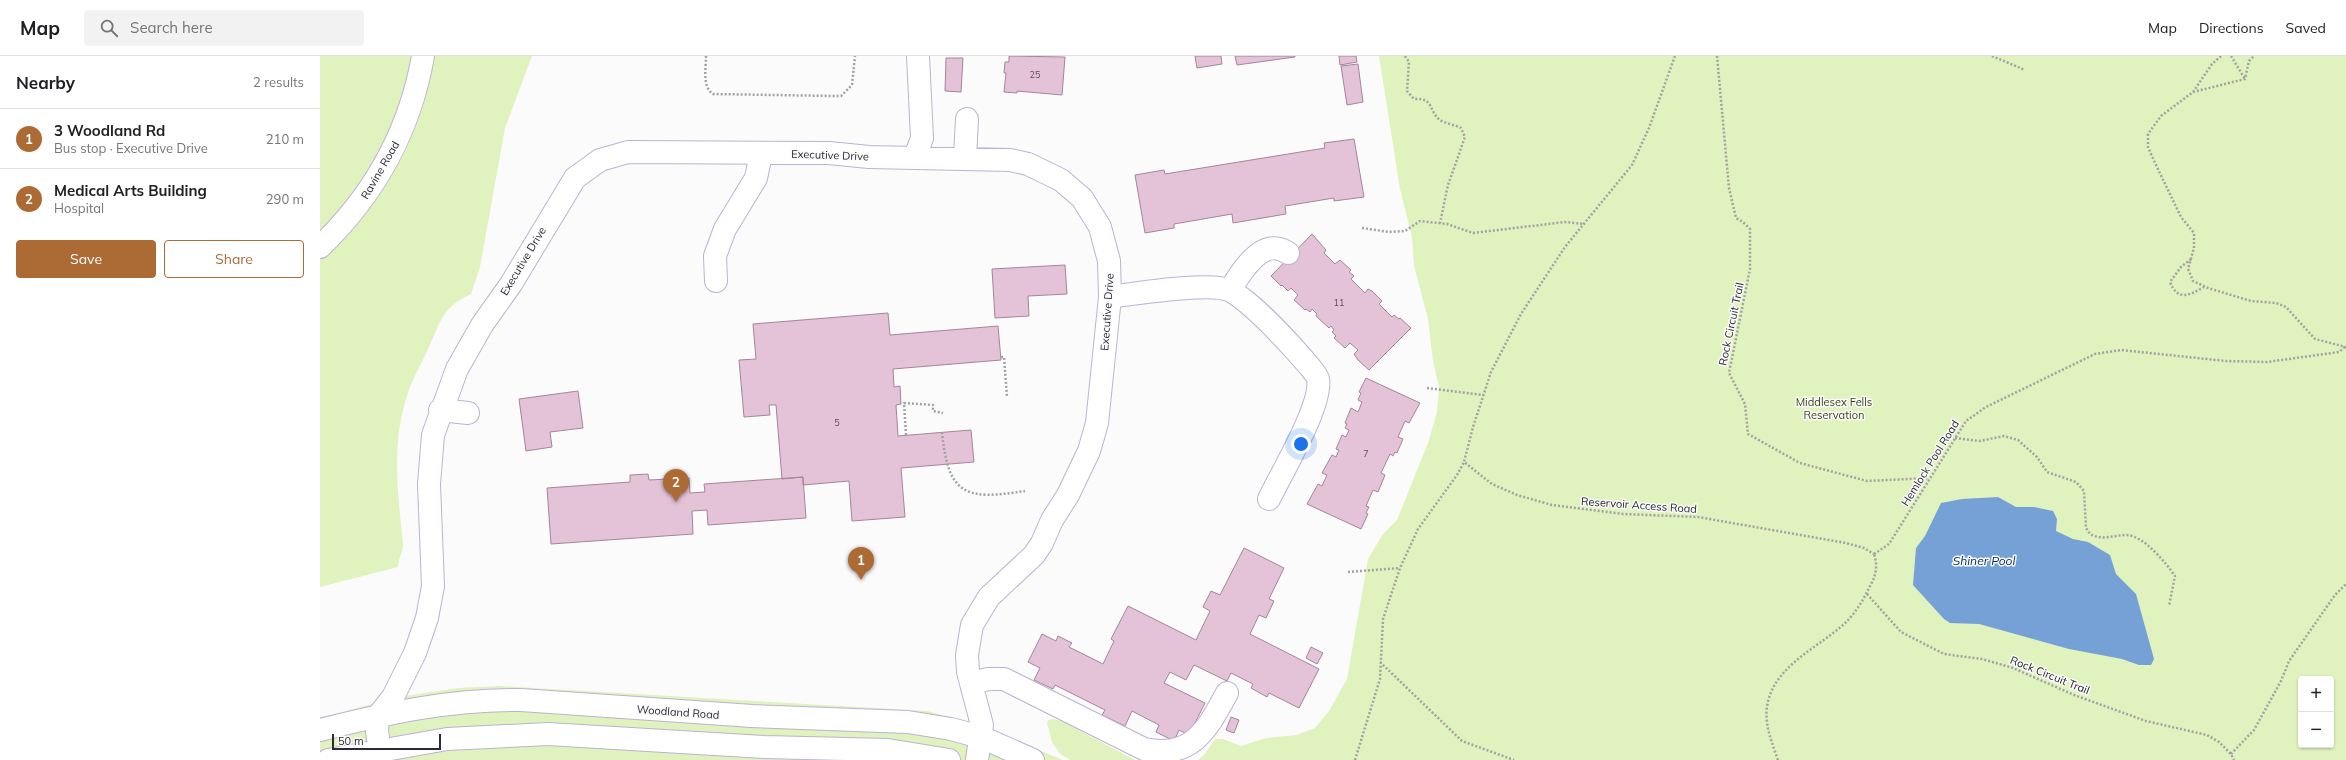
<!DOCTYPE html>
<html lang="en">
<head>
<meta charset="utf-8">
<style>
	:root { --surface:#fff; --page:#f2f2f2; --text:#202124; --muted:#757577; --line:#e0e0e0; --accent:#ac6b35 }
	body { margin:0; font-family:Mulish,sans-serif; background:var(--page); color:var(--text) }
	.controls { position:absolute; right:12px; bottom:12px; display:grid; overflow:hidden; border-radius:4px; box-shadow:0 1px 3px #0004 }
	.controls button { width:36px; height:36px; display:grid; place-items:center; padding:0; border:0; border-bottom:1px solid var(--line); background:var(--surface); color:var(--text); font:20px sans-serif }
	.scale { position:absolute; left:12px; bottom:10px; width:109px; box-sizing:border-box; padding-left:4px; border:2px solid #2c2835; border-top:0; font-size:11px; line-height:14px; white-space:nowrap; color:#2c2835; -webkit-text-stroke:3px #fbfbfb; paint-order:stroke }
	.you { position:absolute; left:981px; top:388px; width:14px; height:14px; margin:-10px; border:3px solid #fff; border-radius:50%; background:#1a73e8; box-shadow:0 0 0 6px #1a73e833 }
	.badge { display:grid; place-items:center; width:26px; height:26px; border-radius:50%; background:var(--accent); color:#fff; font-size:13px; font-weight:700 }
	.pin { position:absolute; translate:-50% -33px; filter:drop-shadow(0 1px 2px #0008) }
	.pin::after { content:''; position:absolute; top:21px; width:14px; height:12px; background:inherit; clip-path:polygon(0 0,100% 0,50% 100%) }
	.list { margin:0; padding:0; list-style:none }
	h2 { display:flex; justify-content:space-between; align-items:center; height:52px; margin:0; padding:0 16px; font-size:17px }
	h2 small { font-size:13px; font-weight:400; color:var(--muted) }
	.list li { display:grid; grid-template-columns:26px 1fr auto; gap:12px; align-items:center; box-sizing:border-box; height:60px; padding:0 16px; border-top:1px solid var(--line) }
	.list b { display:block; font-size:15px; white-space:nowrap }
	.list p { margin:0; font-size:13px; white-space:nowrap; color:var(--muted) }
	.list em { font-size:13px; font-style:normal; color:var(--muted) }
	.actions { display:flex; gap:8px; padding:12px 16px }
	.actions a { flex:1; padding:9px 0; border:1px solid var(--accent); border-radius:4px; text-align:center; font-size:14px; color:var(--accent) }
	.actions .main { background:var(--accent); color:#fff }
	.icon { flex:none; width:22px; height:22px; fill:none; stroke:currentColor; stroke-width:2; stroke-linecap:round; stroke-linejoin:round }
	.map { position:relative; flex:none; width:2026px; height:704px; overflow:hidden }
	header { display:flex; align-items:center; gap:24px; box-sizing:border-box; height:56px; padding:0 20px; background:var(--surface); border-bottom:1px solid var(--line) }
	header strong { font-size:19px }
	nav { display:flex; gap:22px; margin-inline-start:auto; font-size:14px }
	.search { width:280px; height:36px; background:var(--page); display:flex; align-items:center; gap:10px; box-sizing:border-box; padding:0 14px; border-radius:4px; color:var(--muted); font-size:15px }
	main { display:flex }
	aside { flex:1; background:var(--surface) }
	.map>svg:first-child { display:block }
	.green { fill:#e0f2be; fill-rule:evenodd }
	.water { fill:#76a1d6 }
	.building { fill:#e4c2d7; stroke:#a58599 }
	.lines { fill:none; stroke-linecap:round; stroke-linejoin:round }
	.minor-casing { stroke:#bcb2d3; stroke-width:24 }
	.major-casing { stroke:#bcb2d3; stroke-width:24 }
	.path { stroke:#a3a1a6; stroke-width:2.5; stroke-dasharray:2 2; stroke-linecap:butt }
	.minor { stroke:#fff; stroke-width:22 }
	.major { stroke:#fff; stroke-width:22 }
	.labels { text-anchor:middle; stroke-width:3; stroke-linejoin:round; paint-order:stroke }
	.number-label { font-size:9px; fill:#5a4e5e }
	.street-label { font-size:11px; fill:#2c2835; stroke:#fbfbfb }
	.park-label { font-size:11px; fill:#384515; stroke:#fbfbfb }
	.water-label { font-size:12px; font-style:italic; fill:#002c5b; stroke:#fbfbfb }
</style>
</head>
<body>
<header>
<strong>Map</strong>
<div class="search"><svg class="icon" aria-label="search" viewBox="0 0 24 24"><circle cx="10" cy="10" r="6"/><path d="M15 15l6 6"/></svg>Search here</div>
<nav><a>Map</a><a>Directions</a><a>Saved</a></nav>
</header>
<main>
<aside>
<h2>Nearby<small>2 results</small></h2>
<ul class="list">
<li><span class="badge">1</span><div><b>3 Woodland Rd</b><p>Bus stop · Executive Drive</p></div><em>210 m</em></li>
<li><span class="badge">2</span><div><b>Medical Arts Building</b><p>Hospital</p></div><em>290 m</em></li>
</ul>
<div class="actions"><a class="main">Save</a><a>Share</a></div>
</aside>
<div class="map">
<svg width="2026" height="704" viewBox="0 0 2026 704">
	<rect width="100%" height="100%" fill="#fbfbfb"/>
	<path class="green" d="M0 0H212L185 72 160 211 151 238C122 251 121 265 108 293 101 309 92 323 87 340 71 389 78 437 83 488 83 497 78 502 78 511L0 531Z
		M1059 0H2026V704H878L885 698 895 683H903L921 690 946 682 977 679 995 672 1009 655 1027 623 1048 503 1063 478 1077 464 1108 387 1117 356 1119 331 1113 305 1108 263 1094 210 1092 181 1080 133ZM1981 623H2011V689H1981Z
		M178 630 607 655 650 666 743 704H0V662L78 641 139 632Z
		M733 663 742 665 815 704H750L739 697 732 686 727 667 728 664Z"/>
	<path class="water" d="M1678 441 1696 451H1714L1733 455 1737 463 1736 475 1753 483 1768 486 1790 499 1796 518 1816 538 1834 603 1831 609H1819L1802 603 1749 593 1659 568 1630 567 1624 563 1593 529 1596 492 1605 480 1621 447 1642 443Z"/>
	<path class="building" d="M689 0 745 1 742 39 697 35V37L684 36 686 17H684L685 6H689Z
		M875 0H901L902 8 877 12Z
		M915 0H975V1L917 9Z
		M1019 0H1036L1037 6 1020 9Z
		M626 2H643L641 36 625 35Z
		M1038 8 1043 46 1027 49 1021 10Z
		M1034 83 1044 141 1014 145V142L965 150 966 158 913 167 912 158 854 168V172L825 177 815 119 844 114 845 118 1005 92 1004 87Z
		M992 178 1006 194 1004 197 1015 208 1020 204 1031 214 1029 216 1034 220 1031 223 1045 237 1048 233 1052 235 1062 245 1059 248 1072 261 1074 259 1079 263 1080 262 1091 272 1049 314 1038 304 1034 298 1038 294 1030 287 1025 292 1014 282 1016 280 1012 276 1014 274 1011 270 1009 272 996 260 997 258 992 253 990 256 986 253 985 254 974 244 978 239 971 232 968 235 962 229 961 230 951 220Z
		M745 209 747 238 708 240 709 260 675 262 672 213Z
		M568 257 570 279 678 270 681 304 573 313 574 331 580 330 581 348 576 349 578 380 651 374 654 406 581 412 585 461 532 465 529 425 483 429V421L462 423 456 349H449L450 359 424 361 419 304 436 303 433 268Z
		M1046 322 1100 347 1089 367 1085 365 1078 381 1083 383 1077 397 1075 396 1073 400 1070 398 1061 417 1065 419 1058 436 1053 434 1046 450 1049 451 1046 457 1048 458 1041 473 987 448 998 428 1002 430 1007 419 1002 417 1012 399 1016 401 1019 394 1016 393 1022 379 1026 381 1029 374 1025 372 1027 368 1025 367 1031 352 1038 356 1042 346 1038 344 1041 337 1039 336Z
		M258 335 263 372 230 376 232 391 206 395 199 343Z
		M328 418 329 424 369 422 370 437 385 436 384 428 483 421 486 462 388 469 387 454 372 455 373 478 231 488 227 432 310 426V419Z
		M924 492 964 512 949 543 954 545 946 562 939 559 930 578 999 613 979 652 949 637 947 641 931 632 933 628 911 617 907 625 874 609 866 624 850 616 844 627 885 647 869 679 859 674 854 685 836 676 839 669 812 655 805 670 782 659 785 654 735 629 733 633 714 624 720 612 708 606 722 578 736 585 738 580 752 587 749 591 783 608 794 585 791 583 808 550 876 584 890 555 883 551 891 535 900 539Z
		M991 591 1003 597 997 608 986 602Z
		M911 661 919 664 914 677 906 674Z"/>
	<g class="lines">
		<g class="minor-casing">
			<path id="minor" d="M595 101 602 82 598 0
				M645 102 647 63
				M0 191C54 139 90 74 103 0
				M396 225 395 200 405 173 436 122 441 98
				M910 234C921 216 943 179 968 197
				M790 241C813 238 892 225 911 235 934 248 972 290 990 311 992 314 997 319 998 323 1003 348 961 418 949 443
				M120 354 148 357
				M652 627 668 623H684L824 693C872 704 888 672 907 637
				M60 694 57 676 58 660 73 641 95 597 107 562 113 530 109 428 113 379 137 313 162 269 191 228 255 122 280 104 308 96 509 97 549 101 690 104 708 108 741 124 762 142 780 171 789 205 790 241 777 367 769 395 748 439 732 464 722 487 714 499 669 541 652 569 647 599 648 616 662 669 657 704"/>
		</g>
		<g class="major-casing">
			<path id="major" d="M0 674C67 657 132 643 201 644L432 660 588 666 631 673 661 681 713 704
				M8 704 127 683 228 678 444 691 568 694 629 704"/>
		</g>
		<path class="path" d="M386 0C386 12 382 31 393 38L514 40H521L532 29 535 0
			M1085 0 1089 6 1087 35 1094 43C1115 42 1108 55 1120 64 1124 67 1135 69 1141 72L1145 81 1128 129 1120 167
			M1355 0 1329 72 1312 109 1245 191 1201 258 1171 316 1153 371 1144 406 1172 428 1197 439 1232 449 1303 458 1378 461 1526 487 1544 492 1554 498
			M1397 0 1409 132 1416 162 1423 166 1430 173V213L1409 317 1425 348 1428 378 1480 407 1547 425 1609 422
			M1672 0 1705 14
			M1901 0 1892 8 1873 36 1841 60 1828 78V91L1835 107 1861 161 1874 177V192L1868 213 1871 220 1873 225 1888 232 1931 245 1956 247 1966 251 1995 283 2026 291
			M1911 0 1925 23
			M1873 36 1925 23 1929 5 1934 0
			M1042 172 1069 176 1085 175 1100 165 1127 168 1153 177 1245 166 1264 168
			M1871 203 1861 211 1850 226C1858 246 1870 239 1884 231
			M681 301H684L687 341
			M1107 332 1163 339
			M622 376C628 441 647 444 705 435
			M586 379 584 347 613 349V355L623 357
			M1635 382 1660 385 1684 380 1698 384 1717 401 1727 416 1756 426 1764 435 1766 472 1770 478C1783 485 1793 479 1807 479 1824 480 1846 507 1855 520L1849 550
			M1554 498 1569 488 1646 365 1666 351 1775 298 1801 294 1906 305 1947 306 2019 296 2026 290
			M1028 516 1080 512
			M1547 538 1581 576 1624 598 1662 603 1693 612 1754 639 1826 665 1887 679 1899 686 1911 698 1914 704
			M1060 606 1142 685 1194 704
			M1911 698 1934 674 1961 625 1969 605 2015 539 2026 528
			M1035 704 1060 623 1063 563 1080 512 1098 473 1137 419 1144 406
			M1458 704C1451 684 1442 663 1449 642 1459 608 1500 590 1524 568 1535 558 1544 543 1550 530 1556 520 1558 510 1554 498"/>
		<use href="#minor" class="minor"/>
		<use href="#major" class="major"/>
	</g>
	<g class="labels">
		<g class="number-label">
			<text x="715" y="22">25</text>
			<text x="1019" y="250">11</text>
			<text x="517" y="370">5</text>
			<text x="1046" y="401">7</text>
		</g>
		<g class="street-label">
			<text transform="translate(510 99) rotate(2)" y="4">Executive Drive</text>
			<text transform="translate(60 114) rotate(-60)" y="4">Ravine Road</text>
			<text transform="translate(203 205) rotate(-59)" y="4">Executive Drive</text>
			<text transform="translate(787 256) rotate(-86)" y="4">Executive Drive</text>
			<text transform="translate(1411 268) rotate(-78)" y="4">Rock Circuit Trail</text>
			<text transform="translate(1610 407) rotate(-58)" y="4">Hemlock Pool Road</text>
			<text transform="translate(1319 449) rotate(4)" y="4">Reservoir Access Road</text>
			<text transform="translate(1730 619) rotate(22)" y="4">Rock Circuit Trail</text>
			<text transform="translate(358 656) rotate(4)" y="4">Woodland Road</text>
		</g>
		<g class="park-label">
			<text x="1514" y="350">Middlesex Fells<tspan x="1514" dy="13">Reservation</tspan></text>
		</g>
		<g class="water-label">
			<text x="1664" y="509">Shiner Pool</text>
		</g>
	</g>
</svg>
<div class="controls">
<button>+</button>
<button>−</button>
</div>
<div class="scale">50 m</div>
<div class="you"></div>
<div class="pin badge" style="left:541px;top:524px">1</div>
<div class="pin badge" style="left:356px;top:446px">2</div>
</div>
</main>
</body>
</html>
